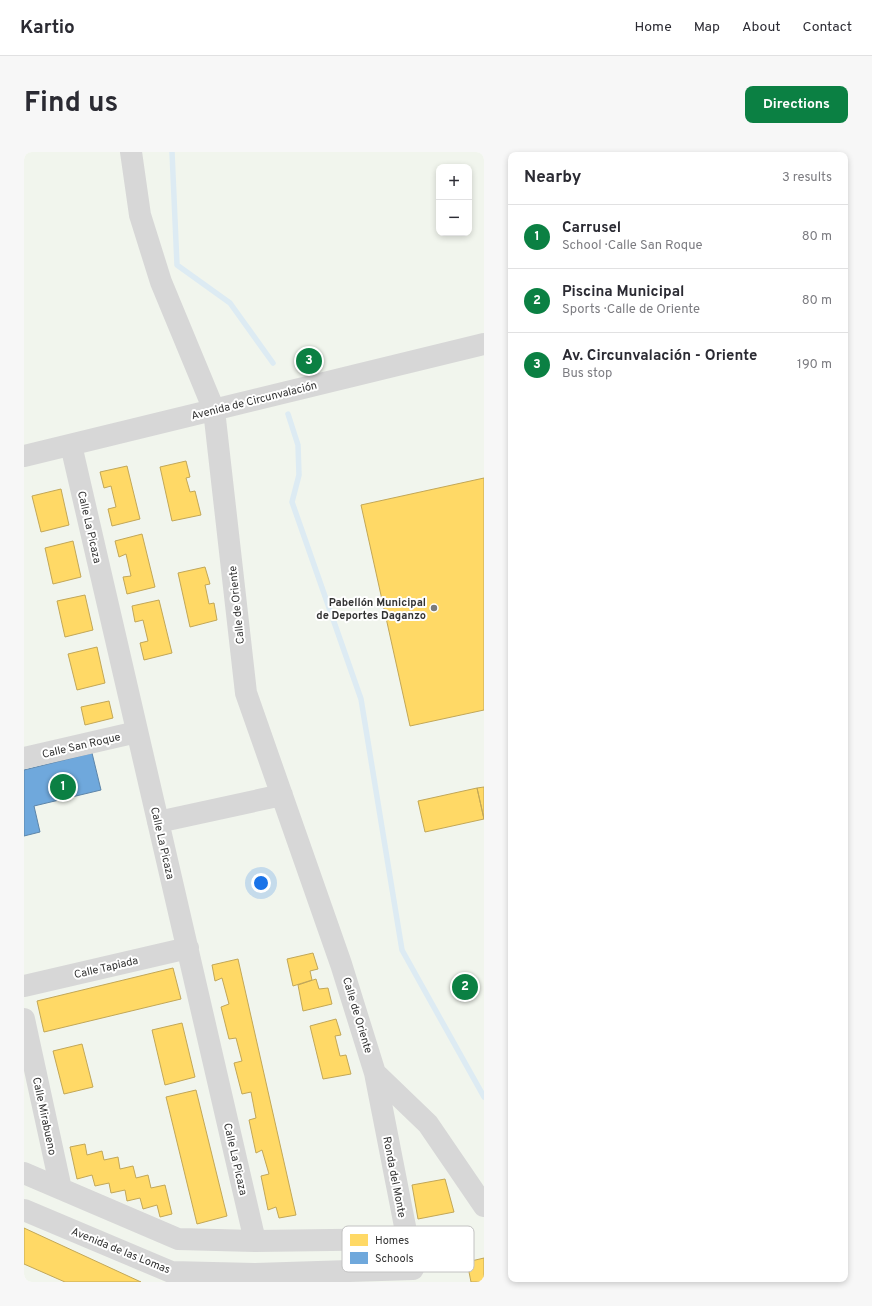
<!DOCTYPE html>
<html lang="en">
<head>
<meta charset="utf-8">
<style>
	:root { --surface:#fff; --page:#f7f7f7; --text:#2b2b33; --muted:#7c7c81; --line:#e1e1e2; --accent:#0b8043 }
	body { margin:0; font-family:Overpass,sans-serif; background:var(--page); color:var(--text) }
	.controls { position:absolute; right:12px; top:12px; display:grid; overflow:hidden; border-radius:8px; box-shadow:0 2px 6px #0003 }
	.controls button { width:36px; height:36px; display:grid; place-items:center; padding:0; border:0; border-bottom:1px solid var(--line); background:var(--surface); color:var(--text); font:20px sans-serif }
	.you { position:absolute; left:237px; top:731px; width:14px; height:14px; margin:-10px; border:3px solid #fff; border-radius:50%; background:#1a73e8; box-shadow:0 0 0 6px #1a73e833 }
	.badge { display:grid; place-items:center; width:26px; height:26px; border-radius:50%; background:var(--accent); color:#fff; font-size:13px; font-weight:700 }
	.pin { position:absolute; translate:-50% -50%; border:2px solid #fff; box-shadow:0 1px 4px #0006 }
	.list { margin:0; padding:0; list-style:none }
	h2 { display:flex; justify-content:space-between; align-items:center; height:52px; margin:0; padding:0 16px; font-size:17px }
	h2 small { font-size:13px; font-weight:400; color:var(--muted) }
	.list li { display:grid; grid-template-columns:26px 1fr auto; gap:12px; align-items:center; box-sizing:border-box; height:64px; padding:0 16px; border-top:1px solid var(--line) }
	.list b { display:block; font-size:15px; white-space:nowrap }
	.list p { margin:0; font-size:13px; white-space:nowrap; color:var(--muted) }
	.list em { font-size:13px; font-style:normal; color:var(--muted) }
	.map { position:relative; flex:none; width:460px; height:1130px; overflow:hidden; border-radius:8px }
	header { display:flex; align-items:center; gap:24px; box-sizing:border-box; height:56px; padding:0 20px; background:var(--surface); border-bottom:1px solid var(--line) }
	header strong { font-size:19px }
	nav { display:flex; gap:22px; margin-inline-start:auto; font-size:14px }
	.intro { display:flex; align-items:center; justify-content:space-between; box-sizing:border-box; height:96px; padding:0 24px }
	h1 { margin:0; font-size:28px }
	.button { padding:10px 18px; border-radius:8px; background:var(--accent); color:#fff; font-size:14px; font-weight:700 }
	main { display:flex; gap:24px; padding:0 24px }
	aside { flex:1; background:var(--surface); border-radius:8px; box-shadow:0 2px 6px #0003 }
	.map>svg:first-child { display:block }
	.green { fill:#f1f5ed; fill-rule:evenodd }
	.homes { fill:#ffd966; stroke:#c2a757 }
	.schools { fill:#6fa8dc; stroke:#5d85a9 }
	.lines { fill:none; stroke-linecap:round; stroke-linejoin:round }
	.stream { stroke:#ddebf3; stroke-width:5.5 }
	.street { stroke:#d7d7d7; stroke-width:22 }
	.poi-dot { fill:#7a7a7a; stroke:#fff; stroke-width:1.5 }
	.labels { text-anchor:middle; stroke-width:4; stroke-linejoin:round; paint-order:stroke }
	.street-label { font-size:11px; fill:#333; stroke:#fff }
	.poi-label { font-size:11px; font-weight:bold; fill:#333; stroke:#fff; text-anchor:end }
	.key { fill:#fff; stroke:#c2c2c2; stroke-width:1 }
	.key-label { font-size:11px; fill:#333 }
</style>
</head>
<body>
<header>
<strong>Kartio</strong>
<nav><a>Home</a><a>Map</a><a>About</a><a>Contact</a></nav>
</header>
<div class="intro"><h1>Find us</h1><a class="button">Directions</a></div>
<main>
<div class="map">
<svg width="460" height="1130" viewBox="0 0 460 1130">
	<rect width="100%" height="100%" fill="#fff"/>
	<path class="green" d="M0 0H460V1130H0ZM415 15H445V81H415Z"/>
	<path class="homes" d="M162 309 166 325 162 326 166 340 171 339 177 363 148 369 136 315Z
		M103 314 116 367 88 374 84 357 92 355 87 334 80 336 76 320Z
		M460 326V558L386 574 337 353Z
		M37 337 45 373 17 380 8 344Z
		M118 382 131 435 103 442 99 425 107 424 102 402 95 405 91 389Z
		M49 389 57 425 29 432 21 396Z
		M181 415 186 432 181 433 185 452 190 451 193 468 166 475 154 421Z
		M61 443 69 478 41 485 33 449Z
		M135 448 148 501 120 508 116 491 124 489 119 468 111 470 108 454Z
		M73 495 81 531 53 538 44 502Z
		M85 549 89 566 61 573 57 555Z
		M460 635V667L453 636Z
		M453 636 460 667 401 680 394 649Z
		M289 801 294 817 286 819 288 828 269 834 263 807Z
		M214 807 272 1063 255 1066 252 1055 244 1058 237 1024 245 1022 238 998 232 1001 225 968 232 966 227 940 218 942 210 911 218 909 212 886 205 887 197 855 205 852 198 826 191 829 188 813Z
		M149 816 157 847 20 880 13 849Z
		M292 827 295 837 304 836 308 852 279 859 274 833Z
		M312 867 317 883 311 884 316 904 322 903 327 922 299 927 286 874Z
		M158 871 171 925 141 933 128 878Z
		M58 892 69 935 40 942 29 899Z
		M172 938 203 1064 173 1072 142 945Z
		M61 992 63 1003 78 999 80 1008 94 1005 96 1017 109 1014 112 1026 124 1023 127 1036 141 1033 148 1062 136 1065 133 1053 119 1057 116 1046 103 1049 101 1038 87 1041 85 1031 71 1034 68 1023 53 1027 46 995Z
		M421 1027 430 1060 394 1067 388 1033Z
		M0 1076 117 1130H41L0 1112Z
		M460 1106V1130H447L443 1110Z"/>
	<path class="schools" d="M68 601 77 638 10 654 16 680 0 684V618Z"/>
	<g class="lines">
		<path class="stream" d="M148 0 153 113 206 151 249 211
			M264 262 274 293 275 323 268 350 337 547 378 798 460 945"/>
		<path class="street" d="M107 0 116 63 137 130 190 258 222 541 317 812 351 921 404 972 460 1054
			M47 293 231 1089
			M0 304 460 192
			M0 606 113 580
			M134 670 258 643
			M0 834 164 796
			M0 867 37 1037
			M351 921 386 1100
			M0 1021 154 1087 231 1089 383 1087
			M0 1058 147 1120 231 1122 389 1117"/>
	</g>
	<circle class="poi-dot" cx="410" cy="456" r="4"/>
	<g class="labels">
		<g class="street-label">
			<text transform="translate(230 248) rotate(-14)" y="4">Avenida de Circunvalación</text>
			<text transform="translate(66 375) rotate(77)" y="4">Calle La Picaza</text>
			<text transform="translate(212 453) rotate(-96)" y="4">Calle de Oriente</text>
			<text transform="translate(57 593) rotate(-13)" y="4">Calle San Roque</text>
			<text transform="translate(139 691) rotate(77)" y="4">Calle La Picaza</text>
			<text transform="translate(82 815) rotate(-13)" y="4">Calle Tapiada</text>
			<text transform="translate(334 863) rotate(73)" y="4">Calle de Oriente</text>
			<text transform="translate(21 964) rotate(78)" y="4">Calle Mirabueno</text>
			<text transform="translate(212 1007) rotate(77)" y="4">Calle La Picaza</text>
			<text transform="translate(371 1025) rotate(79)" y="4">Ronda del Monte</text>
			<text transform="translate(97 1098) rotate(22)" y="4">Avenida de las Lomas</text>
		</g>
		<g class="poi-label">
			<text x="402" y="454">Pabellón Municipal<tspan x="402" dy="13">de Deportes Daganzo</tspan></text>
		</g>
	</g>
	<rect x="318" y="1074" width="132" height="46" rx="6" class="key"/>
	<rect x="326" y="1082" width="18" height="12" fill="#ffd966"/>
	<rect x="326" y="1100" width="18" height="12" fill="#6fa8dc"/>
	<g class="key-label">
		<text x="351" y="1092">Homes</text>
		<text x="351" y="1110">Schools</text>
	</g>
</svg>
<div class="controls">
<button>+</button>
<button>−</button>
</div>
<div class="you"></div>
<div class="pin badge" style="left:39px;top:635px">1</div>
<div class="pin badge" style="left:441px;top:835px">2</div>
<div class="pin badge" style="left:285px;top:209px">3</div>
</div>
<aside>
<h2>Nearby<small>3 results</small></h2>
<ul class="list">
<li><span class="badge">1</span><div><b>Carrusel</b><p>School · Calle San Roque</p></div><em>80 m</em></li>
<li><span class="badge">2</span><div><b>Piscina Municipal</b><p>Sports · Calle de Oriente</p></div><em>80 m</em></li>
<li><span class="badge">3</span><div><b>Av. Circunvalación - Oriente</b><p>Bus stop</p></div><em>190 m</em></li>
</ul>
</aside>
</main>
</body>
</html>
